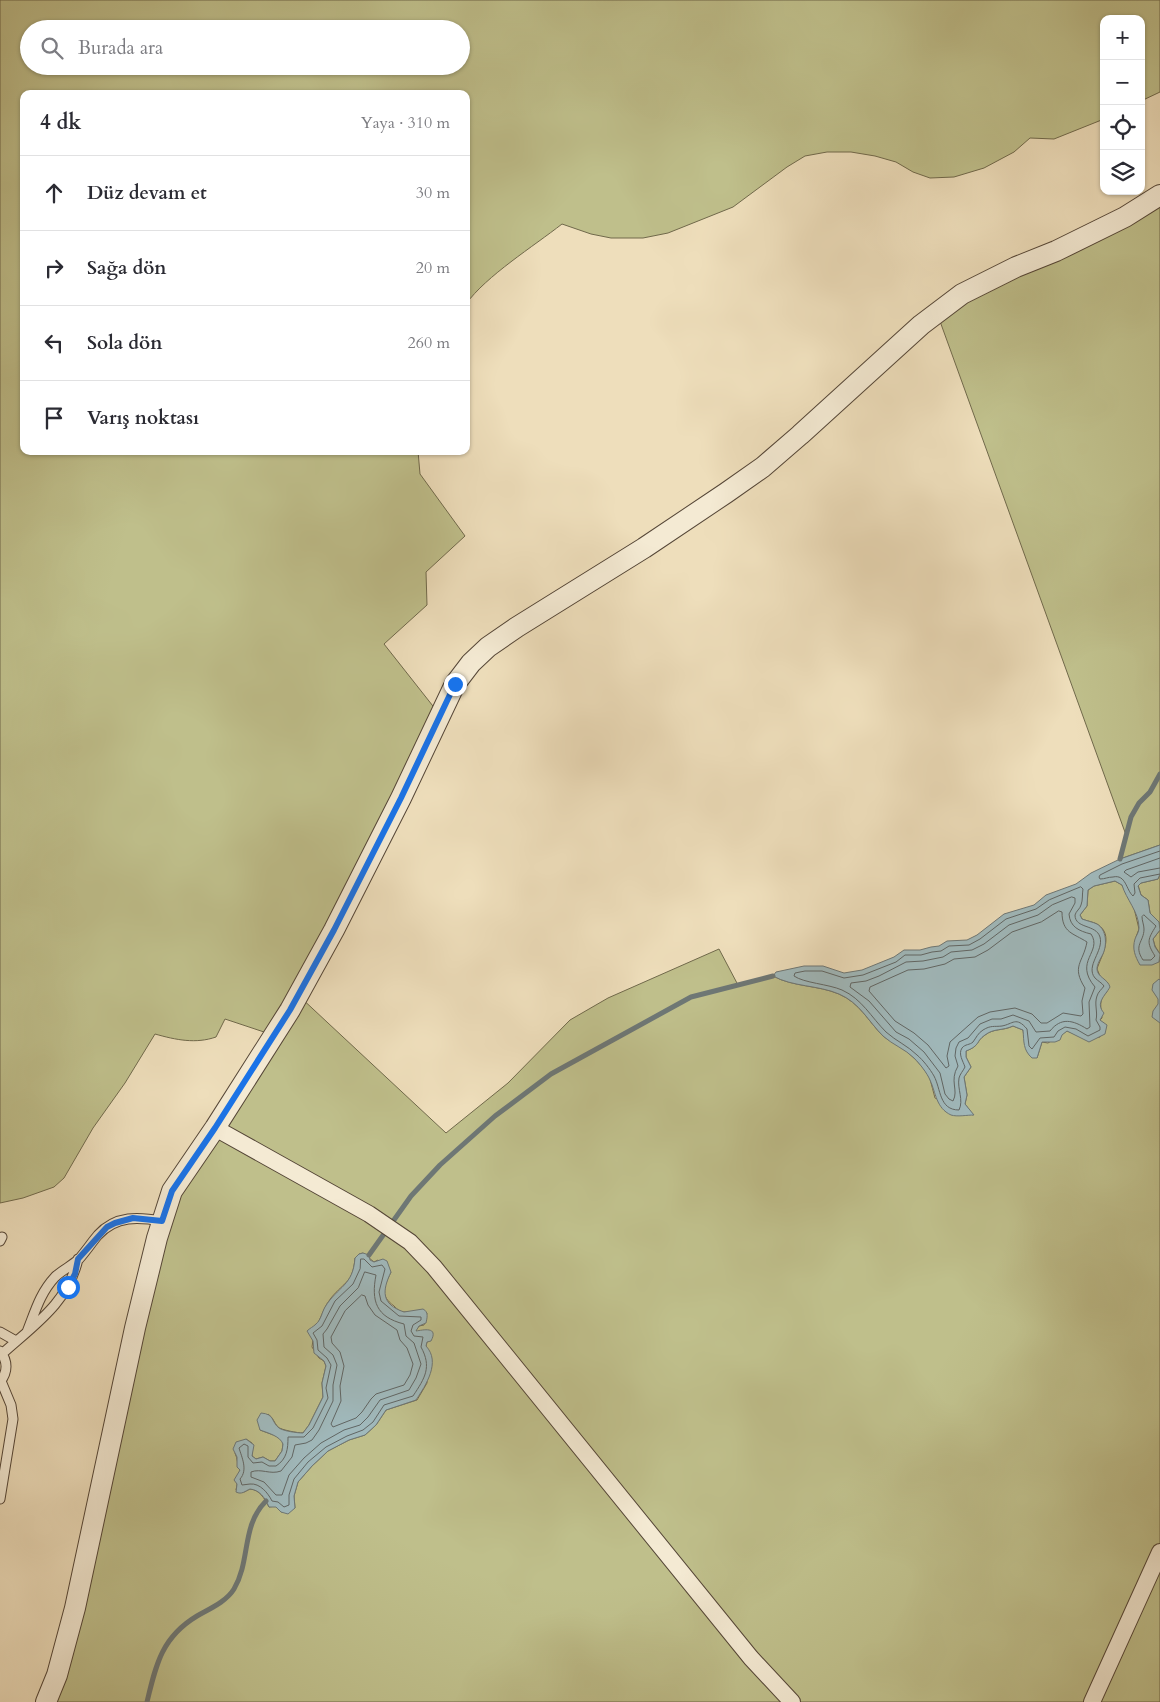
<!DOCTYPE html>
<html lang="tr">
<head>
<meta charset="utf-8">
<style>
	:root { --surface:#fff; --page:#f7f7f7; --text:#2b2b33; --muted:#7c7c81; --line:#e1e1e2 }
	body { margin:0; font-family:Cardo,serif; background:var(--page); color:var(--text) }
	.controls { position:absolute; right:15px; top:15px; display:grid; overflow:hidden; border-radius:10px; box-shadow:0 1px 4px #0004 }
	.controls button { width:45px; height:45px; display:grid; place-items:center; padding:0; border:0; border-bottom:1px solid var(--line); background:var(--surface); color:var(--text); font:25px sans-serif }
	.stop { position:absolute; width:15px; height:15px; margin:-11px; border:4px solid #1a73e8; border-radius:50%; background:#fff }
	.stop.end { background:#1a73e8; border-color:#fff; box-shadow:0 1px 5px #0008 }
	.list { margin:0; padding:0; list-style:none }
	h2 { display:flex; justify-content:space-between; align-items:center; height:65px; margin:0; padding:0 20px; font-size:21px }
	h2 small { font-size:16px; font-weight:400; color:var(--muted) }
	.list li { display:grid; grid-template-columns:32px 1fr auto; gap:15px; align-items:center; box-sizing:border-box; height:75px; padding:0 20px; border-top:1px solid var(--line) }
	.list b { display:block; font-size:19px; white-space:nowrap }
	.list em { font-size:16px; font-style:normal; color:var(--muted) }
	.icon { flex:none; width:28px; height:28px; fill:none; stroke:currentColor; stroke-width:2; stroke-linecap:round; stroke-linejoin:round }
	.map { position:relative; flex:none; width:1160px; height:1702px; overflow:hidden }
	.search { position:absolute; background:var(--surface); box-shadow:0 1px 4px #0004; left:20px; top:20px; width:450px; height:55px; display:flex; align-items:center; gap:12px; box-sizing:border-box; padding:0 18px; border-radius:28px; color:var(--muted); font-size:19px }
	.panel { position:absolute; background:var(--surface); box-shadow:0 1px 4px #0004; left:20px; top:90px; width:450px; height:365px; border-radius:10px }
	.map>svg:first-child { display:block }
	.green { fill:#bfbf8b; stroke:#70694b; fill-rule:evenodd }
	.water { fill:#a0b9bc; stroke:#6e7775 }
	.lines { fill:none; stroke-linecap:round; stroke-linejoin:round }
	.shore { stroke:#616664; stroke-width:1 }
	.stream { stroke:#6e7775; stroke-width:5 }
	.service-casing { stroke:#554637; stroke-width:11 }
	.minor-casing { stroke:#554637; stroke-width:18 }
	.tertiary-casing { stroke:#554637; stroke-width:22 }
	.service { stroke:#f4ead3; stroke-width:9 }
	.minor { stroke:#f4ead3; stroke-width:16 }
	.tertiary { stroke:#f4ead3; stroke-width:20 }
	.route { stroke:#1a73e8; stroke-width:6 }
</style>
</head>
<body>
<div class="map">
<svg width="1160" height="1702" viewBox="0 0 1160 1702">
	<rect width="100%" height="100%" fill="#eedebb"/>
	<filter id="stains"><feTurbulence type="fractalNoise" baseFrequency=".004" numOctaves="4"/><feColorMatrix values="0 0 0 0 .2 0 0 0 0 .09 0 0 0 0 .02 0 0 0 .5 -.17"/></filter>
	<radialGradient id="worn" r=".72"><stop offset=".6" stop-color="#630" stop-opacity="0"/><stop offset="1" stop-color="#630" stop-opacity=".3"/></radialGradient>
	<path class="green" d="M0 0H1160V92L1141 101V19H1104V119L1054 139 1030 138 1014 152 984 168 954 177 930 178 913 172 896 162 875 156 851 152H827L805 156 787 167 733 207 668 233 643 238H611L591 234 562 224C534 246 486 276 466 304V94H24V451H418L420 474 465 536 426 572 427 605 384 644 440 715 298 995 446 1133 508 1083 570 1020 608 998 719 949 738 985 773 976C793 987 818 985 839 994 860 1003 868 1021 883 1036 889 1041 896 1044 902 1048 912 1055 925 1068 930 1079 932 1085 933 1092 935 1098L973 1115 965 1104 967 1095 964 1077 971 1067 966 1057V1051C980 1046 976 1041 985 1035 994 1028 1003 1031 1013 1026L1023 1030 1025 1043 1037 1058 1042 1042 1048 1043 1067 1031C1083 1037 1082 1039 1100 1037L1102 1022 1100 1020 1102 1018C1101 1008 1098 999 1107 992L1097 969C1101 956 1115 935 1097 924 1093 922 1087 921 1082 919L1080 915 1087 906 1088 890 1094 886 1115 881 1122 885 1134 908 1139 929 1136 937 1159 962 1160 959V1702H46L172 1191 273 1035 225 1019 216 1037C196 1044 176 1040 155 1034L125 1083 93 1128 64 1178 54 1187 23 1198 0 1203ZM29 29H461V66H29ZM363 1253 374 1262 378 1260 391 1272C384 1287 379 1295 394 1306 397 1309 400 1312 404 1312 412 1312 419 1312 427 1313L424 1325 419 1326 416 1330 427 1342 426 1346 427 1383 417 1400 386 1410 376 1425 365 1435 349 1440 328 1451 312 1466 298 1482 294 1496 295 1508 281 1512 276 1506 269 1507C264 1498 260 1490 250 1489L244 1492 236 1490 240 1470C237 1465 238 1459 235 1453L246 1439 252 1443V1456L256 1459 263 1457 270 1461H275L282 1451 283 1444 282 1440 276 1436 260 1430 268 1414C273 1417 274 1423 278 1427 281 1430 298 1433 303 1433L309 1425 323 1397 322 1383 326 1366 324 1361 319 1358 312 1347 315 1325 318 1323C322 1315 325 1305 331 1298 345 1281 353 1283 355 1258L359 1254Z
		M1160 195V845L1120 859 1126 835 937 313Z
		M1160 874V954L1155 946 1153 939 1160 930 1159 922 1150 913 1148 900 1141 895 1138 885 1141 883 1158 879Z"/>
	<path class="water" d="M1160 845V874L1158 879 1141 883 1138 886 1141 895 1148 900 1150 913 1159 922 1160 930 1153 939 1155 947 1160 954 1159 962 1152 965H1140C1135 956 1132 949 1135 939 1136 936 1139 932 1139 928 1139 912 1126 899 1122 885L1115 881 1094 886 1088 890 1087 906 1080 915 1082 919C1087 921 1093 922 1097 924 1107 930 1107 945 1103 954 1101 958 1097 964 1097 969 1097 977 1108 979 1110 987 1105 996 1095 1003 1104 1013L1100 1020 1107 1025 1105 1034 1089 1042 1067 1031 1062 1035 1060 1040 1055 1042H1042L1037 1058H1032C1023 1050 1024 1042 1023 1030L1013 1026C1002 1031 994 1028 985 1035 975 1042 981 1045 966 1051V1057L971 1067 964 1077 967 1095 965 1104 974 1115C967 1115 957 1117 951 1115 936 1108 936 1093 930 1080 927 1073 920 1064 914 1058 905 1049 893 1045 883 1036 868 1021 860 1003 839 994 818 985 793 987 773 976L776 972 804 966H823L844 973 862 970 894 957 904 950H920L931 947 939 946 947 941 967 940 977 935 1004 914 1034 905 1046 895 1076 884 1091 873 1120 859Z
		M1159 979 1160 980V1023L1152 1017 1153 1011 1158 1004V999L1152 990 1153 984Z
		M363 1253 369 1255 370 1260 374 1262 383 1259 387 1261 391 1272C382 1291 381 1304 404 1312L423 1309C429 1312 427 1318 426 1323L419 1326 416 1331C423 1330 439 1326 431 1341L427 1342 426 1346C441 1362 426 1385 416 1400L386 1410 376 1425 365 1435 349 1440 328 1451 312 1466 298 1482 294 1496 295 1508 288 1514 281 1512 276 1507H269C265 1498 260 1490 250 1489 245 1491 242 1495 236 1492L237 1484 234 1480 240 1470 237 1467V1457L233 1449 236 1442 246 1439 254 1445 252 1456 256 1459 263 1457 270 1461H275L282 1451 283 1444C280 1436 268 1433 260 1430L257 1420 261 1413C275 1414 271 1422 279 1428 283 1431 297 1433 303 1433L309 1425 323 1397 322 1383 326 1366 324 1361 314 1353 313 1341 307 1331C310 1328 313 1327 316 1324 321 1320 322 1312 325 1307 338 1286 353 1286 355 1258L359 1254Z"/>
	<g class="lines">
		<path class="shore" d="M1160 851 1122 864 1100 875 1099 877 1100 879C1105 879 1108 877 1113 877 1126 874 1126 890 1133 896L1135 893 1134 884 1140 878 1160 874
			M1160 858 1126 870 1124 872 1131 877 1138 872 1160 868
			M1081 887 1083 889C1082 894 1083 900 1081 905 1080 909 1076 911 1075 915 1075 929 1096 924 1100 937 1104 951 1085 966 1095 978 1098 981 1102 983 1104 986 1102 989 1098 992 1097 996 1094 1004 1098 1012 1096 1020L1100 1027V1030L1088 1036 1076 1029 1065 1027 1058 1031 1054 1037 1040 1038 1032 1049 1029 1046 1027 1029C1016 1016 1013 1024 1002 1026 994 1027 991 1025 983 1030 978 1033 976 1038 973 1042 970 1045 965 1044 962 1048 958 1054 963 1061 965 1067 963 1071 960 1074 959 1078 957 1089 964 1100 959 1110 939 1110 941 1089 934 1076 930 1069 923 1060 917 1055 908 1046 896 1041 886 1032 871 1017 862 999 842 990 828 984 804 983 794 976L795 973 805 971H822L844 978 863 975 896 962 905 955H921L932 952 941 951 949 946 969 945 980 939 1006 919 1036 909 1049 900Z
			M1072 897 1075 898V903L1069 914C1070 927 1079 931 1091 934 1103 952 1073 961 1095 987L1089 1002 1090 1027 1087 1029C1073 1020 1061 1017 1050 1031L1036 1032 1029 1021 1013 1015 1001 1019H992L980 1024 968 1038 959 1042 956 1048 955 1056 958 1066C949 1081 959 1090 953 1101L949 1099 945 1094 940 1073 924 1052 909 1039 896 1032 869 1001 850 987 851 983 866 981 879 976 906 962 923 961 943 957 951 952 972 950 984 944 1009 925 1038 915 1052 905Z
			M1059 911 1062 912C1062 933 1073 933 1087 942 1083 963 1071 966 1085 988L1082 1001 1083 1014 1081 1016 1063 1013 1047 1023H1041L1032 1014 1015 1008 990 1012 978 1017 950 1042 947 1056 949 1066 946 1068 928 1045 914 1033 895 1021 869 991 870 987 908 970 924 969 945 964 954 959 975 957 988 950 1012 932 1041 922Z
			M1144 915 1156 926C1148 939 1146 942 1155 956L1151 960H1143C1133 945 1144 942 1144 929 1144 925 1142 921 1142 917Z
			M361 1259H364L372 1267 382 1265 385 1269 379 1292 381 1301 399 1316 421 1317V1320L413 1325 411 1331 414 1336 423 1337 421 1347C432 1367 425 1378 413 1396L384 1405 373 1422 363 1430 347 1436 326 1447 308 1462 294 1479 289 1495V1505L284 1507 278 1502 272 1501C268 1493 260 1483 250 1484 247 1484 245 1485 242 1485L240 1479C248 1470 242 1458 239 1448L244 1444 248 1446V1457L253 1463 262 1462 269 1466H276C287 1459 288 1449 288 1437H304L313 1428 328 1398 326 1388 331 1365 327 1358 318 1350 317 1340 313 1333 322 1326 335 1301 353 1284 360 1269Z
			M365 1272 376 1275C371 1301 376 1317 404 1324L406 1336 414 1343 421 1364 416 1378 409 1390 380 1400 368 1417 360 1425 344 1430 321 1443 304 1458 289 1475 282 1495H276L264 1482 251 1477V1472C261 1468 270 1475 281 1471L292 1457 295 1445 306 1443 312 1440 319 1430 333 1401V1385L337 1365 333 1355 324 1347 323 1334 327 1329 340 1306 358 1288Z
			M362 1295 365 1296 368 1305 375 1315 397 1330 400 1340 407 1348 413 1364 410 1375 404 1385 376 1394 371 1399 362 1412 356 1418 333 1427 331 1424 341 1401 340 1386 344 1366 340 1352 332 1343 331 1337 345 1311Z"/>
		<path class="stream" d="M1120 859 1131 817 1139 803 1150 792 1160 774
			M369 1255 411 1196 440 1165 495 1116 551 1074 691 997 773 976
			M147 1702C156 1664 162 1637 197 1616 209 1609 226 1602 234 1589 251 1560 241 1526 266 1501"/>
		<g class="service-casing">
			<path id="service" d="M0 1241 2 1237
				M0 1332 16 1341
				M27 1332C35 1312 40 1293 55 1277 62 1270 72 1266 79 1259 86 1251 92 1242 98 1235 116 1215 139 1217 162 1221
				M0 1351C8 1361 8 1372 0 1382
				M2 1354C34 1325 68 1303 78 1259
				M0 1499 13 1419 11 1405 1 1381"/>
		</g>
		<g class="minor-casing">
			<path id="minor" d="M215 1128 369 1214 410 1242 434 1267 751 1658 792 1702
				M1092 1702 1160 1552"/>
		</g>
		<g class="tertiary-casing">
			<path id="tertiary" d="M46 1702 57 1675 75 1608 135 1328 157 1238 172 1191 215 1128 290 1010 334 930 401 798 455 684 471 663 488 647 517 627 644 548 726 493 763 467 800 435 921 325 962 294 1016 267 1056 251 1125 217 1160 195"/>
		</g>
		<use href="#service" class="service"/>
		<use href="#minor" class="minor"/>
		<use href="#tertiary" class="tertiary"/>
	</g>
	<g class="lines">
		<path class="route" d="M68 1287 75 1274 78 1259 107 1227 115 1223 133 1218 162 1221 172 1191 215 1128 290 1010 334 930 401 798 455 684"/>
	</g>
	<rect width="100%" height="100%" filter="url(#stains)"/>
	<rect width="100%" height="100%" fill="url(#worn)"/>
</svg>
<div class="controls">
<button>+</button>
<button>−</button>
<button><svg class="icon" aria-label="locate" viewBox="0 0 24 24"><circle cx="12" cy="12" r="6"/><path d="M12 2v4M12 18v4M2 12h4M18 12h4"/></svg></button>
<button><svg class="icon" aria-label="layers" viewBox="0 0 24 24"><path d="M12 4l9 5-9 5-9-5zM3 14l9 5 9-5"/></svg></button>
</div>
<div class="stop" style="left:68px;top:1287px"></div>
<div class="stop end" style="left:455px;top:684px"></div>
<div class="search"><svg class="icon" aria-label="search" viewBox="0 0 24 24"><circle cx="10" cy="10" r="6"/><path d="M15 15l6 6"/></svg>Burada ara</div>
<section class="panel">
<h2>4 dk<small>Yaya · 310 m</small></h2>
<ul class="list">
<li><svg class="icon" aria-label="ahead" viewBox="0 0 24 24"><path d="M12 20V5M6 11l6-6 6 6"/></svg><div><b>Düz devam et</b></div><em>30 m</em></li>
<li><svg class="icon" aria-label="right" viewBox="0 0 24 24"><path d="M7 20v-9h11M14 6l5 5-5 5"/></svg><div><b>Sağa dön</b></div><em>20 m</em></li>
<li><svg class="icon" aria-label="left" viewBox="0 0 24 24"><path d="M17 20v-9H6M10 6l-5 5 5 5"/></svg><div><b>Sola dön</b></div><em>260 m</em></li>
<li><svg class="icon" aria-label="arrive" viewBox="0 0 24 24"><path d="M6 21V4h12l-3 4 3 4H6"/></svg><div><b>Varış noktası</b></div></li>
</ul>
</section>
</div>
</body>
</html>
